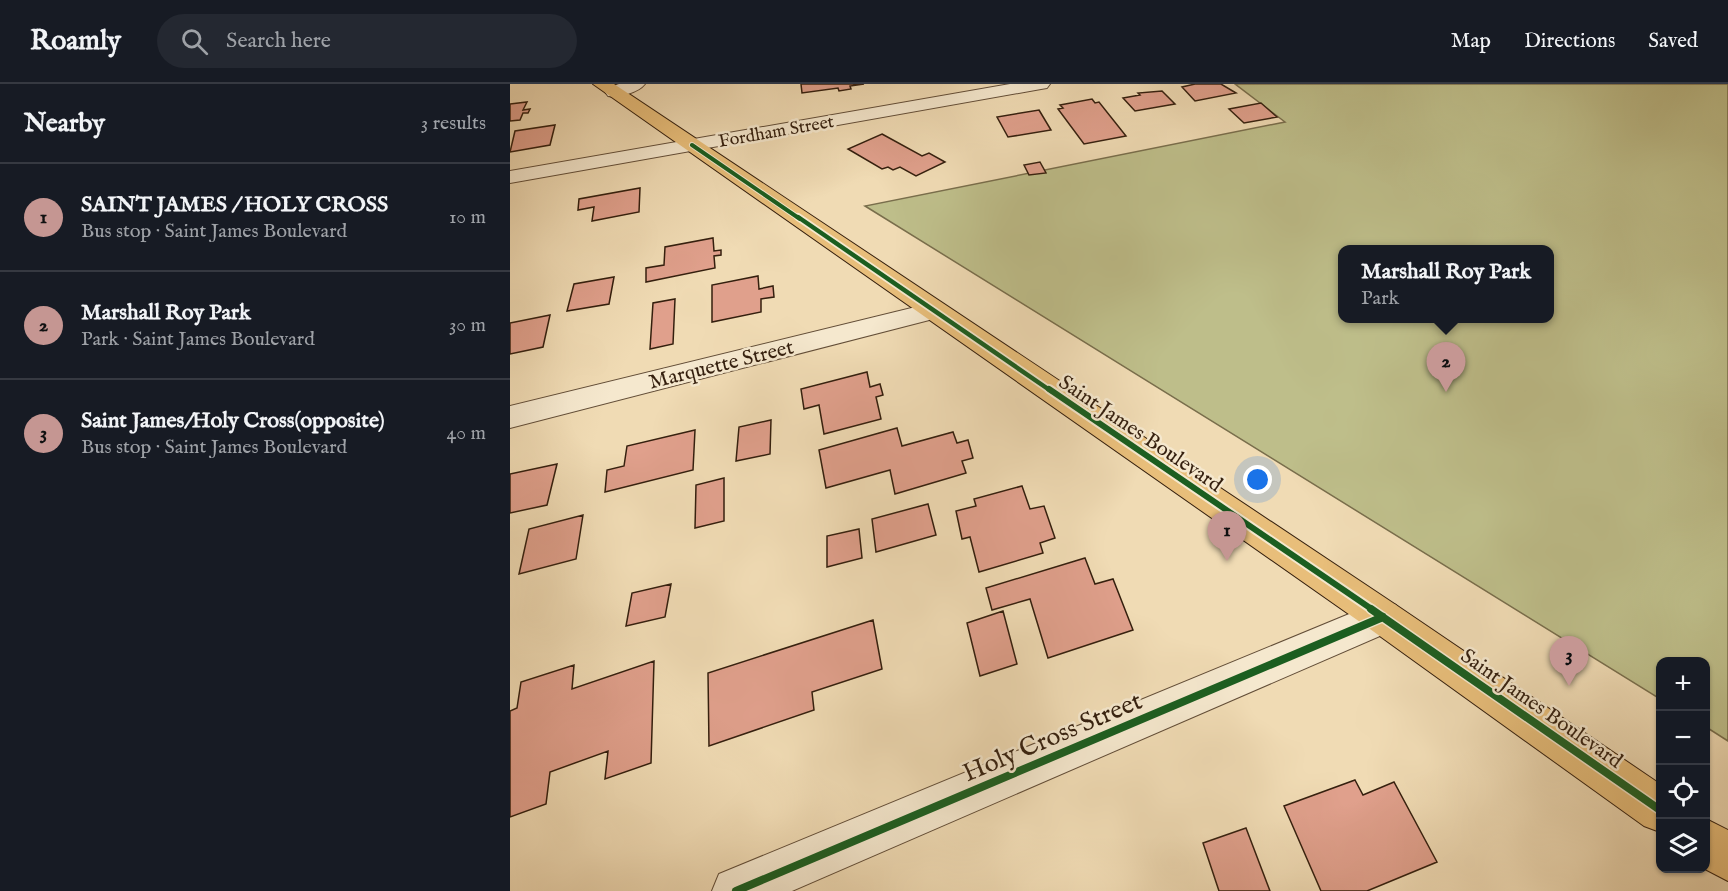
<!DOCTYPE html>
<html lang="en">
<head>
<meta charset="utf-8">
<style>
	:root { --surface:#171b24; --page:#242831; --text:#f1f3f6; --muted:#9ea1a6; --line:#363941; --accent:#c59692 }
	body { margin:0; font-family:"IM FELL English",serif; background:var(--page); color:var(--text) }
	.controls { position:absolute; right:18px; bottom:18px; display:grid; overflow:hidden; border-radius:12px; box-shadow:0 2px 4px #0004 }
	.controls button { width:54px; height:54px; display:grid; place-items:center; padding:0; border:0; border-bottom:2px solid var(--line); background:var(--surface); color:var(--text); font:30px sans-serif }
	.you { position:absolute; left:748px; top:396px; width:21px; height:21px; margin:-15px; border:4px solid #fff; border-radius:50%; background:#1a73e8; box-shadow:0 0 0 9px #1a73e833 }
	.badge { display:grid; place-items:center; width:39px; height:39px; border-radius:50%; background:var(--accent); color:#111; font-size:20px; font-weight:700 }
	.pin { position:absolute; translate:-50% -50px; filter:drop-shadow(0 2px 3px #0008) }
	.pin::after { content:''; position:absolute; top:32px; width:21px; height:18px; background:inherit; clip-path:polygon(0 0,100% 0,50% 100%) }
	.popup { position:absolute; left:828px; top:161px; width:216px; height:78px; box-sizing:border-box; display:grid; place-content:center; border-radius:12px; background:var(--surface); filter:drop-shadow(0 2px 4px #0005); font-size:20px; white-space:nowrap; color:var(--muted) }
	.popup b { font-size:22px; color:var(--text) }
	.popup::after { content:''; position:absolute; left:50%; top:100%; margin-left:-12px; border:12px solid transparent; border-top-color:var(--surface) }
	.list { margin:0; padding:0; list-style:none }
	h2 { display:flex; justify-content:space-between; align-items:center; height:78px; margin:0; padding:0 24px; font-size:26px }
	h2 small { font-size:20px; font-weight:400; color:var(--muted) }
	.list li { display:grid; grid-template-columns:39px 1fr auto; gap:18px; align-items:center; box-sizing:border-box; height:108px; padding:0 24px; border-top:2px solid var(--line) }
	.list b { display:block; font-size:22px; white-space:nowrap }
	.list p { margin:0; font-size:20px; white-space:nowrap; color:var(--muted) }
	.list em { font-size:20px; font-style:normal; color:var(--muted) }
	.icon { flex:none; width:33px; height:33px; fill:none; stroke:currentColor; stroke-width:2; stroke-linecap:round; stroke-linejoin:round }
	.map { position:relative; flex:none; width:1218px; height:807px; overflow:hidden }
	header { display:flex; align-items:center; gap:36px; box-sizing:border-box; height:84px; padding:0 30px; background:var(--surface); border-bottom:2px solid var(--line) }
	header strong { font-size:28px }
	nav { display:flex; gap:33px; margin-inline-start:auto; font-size:21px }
	.search { width:420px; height:54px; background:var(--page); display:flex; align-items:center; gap:15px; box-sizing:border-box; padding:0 21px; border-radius:33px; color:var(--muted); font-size:22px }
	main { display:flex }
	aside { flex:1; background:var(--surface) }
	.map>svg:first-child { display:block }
	.green { fill:#bebe8a; stroke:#796e4c; stroke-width:1.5; fill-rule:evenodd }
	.building { fill:#e0a08c; stroke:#341f0e; stroke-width:1.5 }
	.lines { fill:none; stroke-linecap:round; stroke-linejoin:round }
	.minor-casing { stroke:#634e38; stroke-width:2 }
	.major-casing { stroke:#341f0e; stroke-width:2 }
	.minor { fill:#f5e8ce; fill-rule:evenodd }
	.major { fill:#e8be7a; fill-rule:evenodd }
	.cycleway-far3-casing { stroke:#f5e8ce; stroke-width:6 }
	.cycleway-far2-casing { stroke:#f5e8ce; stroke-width:8 }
	.cycleway-far1-casing { stroke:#f5e8ce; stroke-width:10 }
	.cycleway-casing { stroke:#f5e8ce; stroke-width:11 }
	.cycleway-far3 { stroke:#1b5e20; stroke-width:4 }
	.cycleway-far2 { stroke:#1b5e20; stroke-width:4.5 }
	.cycleway-far1 { stroke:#1b5e20; stroke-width:6 }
	.cycleway { stroke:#1b5e20; stroke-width:8 }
	.labels { text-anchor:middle; stroke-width:5; stroke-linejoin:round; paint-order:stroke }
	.far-street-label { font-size:18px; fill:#341f0e; stroke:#f5e8ce }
	.street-label { font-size:21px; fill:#341f0e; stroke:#f5e8ce }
	.near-street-label { font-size:26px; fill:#341f0e; stroke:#f5e8ce }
</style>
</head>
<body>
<header>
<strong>Roamly</strong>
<div class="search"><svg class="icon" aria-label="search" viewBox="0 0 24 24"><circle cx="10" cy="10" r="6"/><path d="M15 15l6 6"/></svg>Search here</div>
<nav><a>Map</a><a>Directions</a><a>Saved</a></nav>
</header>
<main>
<aside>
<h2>Nearby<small>3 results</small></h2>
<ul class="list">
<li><span class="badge">1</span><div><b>SAINT JAMES / HOLY CROSS</b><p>Bus stop · Saint James Boulevard</p></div><em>10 m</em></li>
<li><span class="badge">2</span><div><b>Marshall Roy Park</b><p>Park · Saint James Boulevard</p></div><em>30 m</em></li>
<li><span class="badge">3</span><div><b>Saint James/Holy Cross(opposite)</b><p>Bus stop · Saint James Boulevard</p></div><em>40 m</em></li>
</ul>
</aside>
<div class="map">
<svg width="1218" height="807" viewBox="0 0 1218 807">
	<rect width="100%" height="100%" fill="#f0dbb4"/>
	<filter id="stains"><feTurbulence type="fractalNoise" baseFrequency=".00333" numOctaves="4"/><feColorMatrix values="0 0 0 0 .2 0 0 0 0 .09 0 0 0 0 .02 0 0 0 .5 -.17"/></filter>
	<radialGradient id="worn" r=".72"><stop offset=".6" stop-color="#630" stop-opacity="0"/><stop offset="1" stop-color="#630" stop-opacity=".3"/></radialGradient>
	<path class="green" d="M725 0H1218V657L1196 643V578H1150V615L355 122 775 38ZM832 166H1040V234H832Z"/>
	<path class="building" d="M291 0H354L340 2 341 5 329 7 328 4 292 9Z
		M685 0H711L726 9 685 17 672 3Z
		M652 7 665 20 625 27 613 14 630 11 628 9Z
		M582 15 585 19 589 18 616 52 574 60 548 25 553 24 550 21Z
		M17 18 13 26 20 25 18 29H13L10 36 0 37V20Z
		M751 19 767 33 734 39 719 25Z
		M529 26 541 46 498 53 487 33Z
		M45 41 40 61 0 68 5 47Z
		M372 50 412 72 419 69 435 78 406 92 390 83 383 86 378 83 372 85 338 65Z
		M530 78 536 89 519 91 514 81Z
		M130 104 129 128 82 137 84 123 68 126 69 115Z
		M203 154 204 167 211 166V171L204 172 205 184 136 198V184L154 181 155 163Z
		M248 192 249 205 263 202 264 213 251 215V228L202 238V201Z
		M104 193 99 220 57 227 64 200Z
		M165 215 163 260 140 265 143 219Z
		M40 231 33 263 0 270V239Z
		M357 288 360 303 370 300 373 311 366 313 371 335 314 350 309 321 294 325 291 305Z
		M261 336 260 370 226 377 229 343Z
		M387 344 392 362 443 348 447 359 458 356 463 374 452 377 456 389 385 410 380 386 316 404 309 366Z
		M185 346 183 386 95 408 97 386 114 382 117 362Z
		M47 380 37 421 0 429V390Z
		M214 394V437L185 444 186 401Z
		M512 402 520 425 534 422 545 454 530 459 533 469 469 488 460 453 452 455 446 427 466 422 464 415Z
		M418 420 426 451 366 468 362 435Z
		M73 431 66 475 9 490 19 445Z
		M349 445 352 474 317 483V452Z
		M575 474 585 500 603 495 623 546 538 574 520 515 482 526 476 504Z
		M161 500 155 533 116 542 122 509Z
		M493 527 507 580 470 592 457 539Z
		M363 536 372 585 302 608 304 626 199 662 198 589Z
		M144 577 141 679 95 695 98 667 40 688 36 720 0 733V627L7 624 11 598 64 581 62 605Z
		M845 696 853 711 884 698 927 778 857 807H811L774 722Z
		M736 744 760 807H709L693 759Z"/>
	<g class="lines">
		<g class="minor-casing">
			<path id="minor" d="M109 0H135C128 9 108 14 98 12L95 8 98 4Z
				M500 0H540L537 4 531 5 0 99V87Z
				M422 219 431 221 435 227 431 233 0 344V322Z
				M873 516 886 521 892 533 886 545 282 807H202L209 790Z"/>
		</g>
		<g class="major-casing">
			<path id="major" d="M83 0H104L886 521 1150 700V748L1134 742 860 545Z
				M1196 735 1218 746V797L1193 784H1196Z"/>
		</g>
		<use href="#minor" class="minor"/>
		<use href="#major" class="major"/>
		<g class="cycleway-far3-casing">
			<path id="cycleway-far3" d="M182 61 290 135"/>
		</g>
		<g class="cycleway-far2-casing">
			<path id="cycleway-far2" d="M288 133 541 307"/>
		</g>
		<g class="cycleway-far1-casing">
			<path id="cycleway-far1" d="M539 305 863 526"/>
		</g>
		<g class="cycleway-casing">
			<path id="cycleway" d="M861 525 1150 726
				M226 807 873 533"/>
		</g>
		<use href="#cycleway-far3" class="cycleway-far3"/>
		<use href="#cycleway-far2" class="cycleway-far2"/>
		<use href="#cycleway-far1" class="cycleway-far1"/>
		<use href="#cycleway" class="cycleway"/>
	</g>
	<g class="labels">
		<g class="far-street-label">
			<text transform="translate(266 47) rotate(-10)" y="6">Fordham Street</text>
		</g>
		<g class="street-label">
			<text transform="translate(211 280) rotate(-14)" y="7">Marquette Street</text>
			<text transform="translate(631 349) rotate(34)" y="7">Saint James Boulevard</text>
			<text transform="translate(1032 624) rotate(35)" y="7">Saint James Boulevard</text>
		</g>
		<g class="near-street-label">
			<text transform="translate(542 652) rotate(-23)" y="9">Holy Cross Street</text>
		</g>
	</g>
	<rect width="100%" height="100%" filter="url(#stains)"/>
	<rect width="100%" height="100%" fill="url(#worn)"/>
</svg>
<div class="controls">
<button>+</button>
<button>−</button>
<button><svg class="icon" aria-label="locate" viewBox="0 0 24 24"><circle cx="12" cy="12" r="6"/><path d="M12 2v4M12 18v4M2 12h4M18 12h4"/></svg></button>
<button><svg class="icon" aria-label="layers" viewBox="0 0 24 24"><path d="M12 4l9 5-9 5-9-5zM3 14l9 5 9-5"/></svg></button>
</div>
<div class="you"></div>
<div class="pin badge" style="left:717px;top:477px">1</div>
<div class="pin badge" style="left:936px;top:308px">2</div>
<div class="popup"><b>Marshall Roy Park</b>Park</div>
<div class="pin badge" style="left:1059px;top:602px">3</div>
</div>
</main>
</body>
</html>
